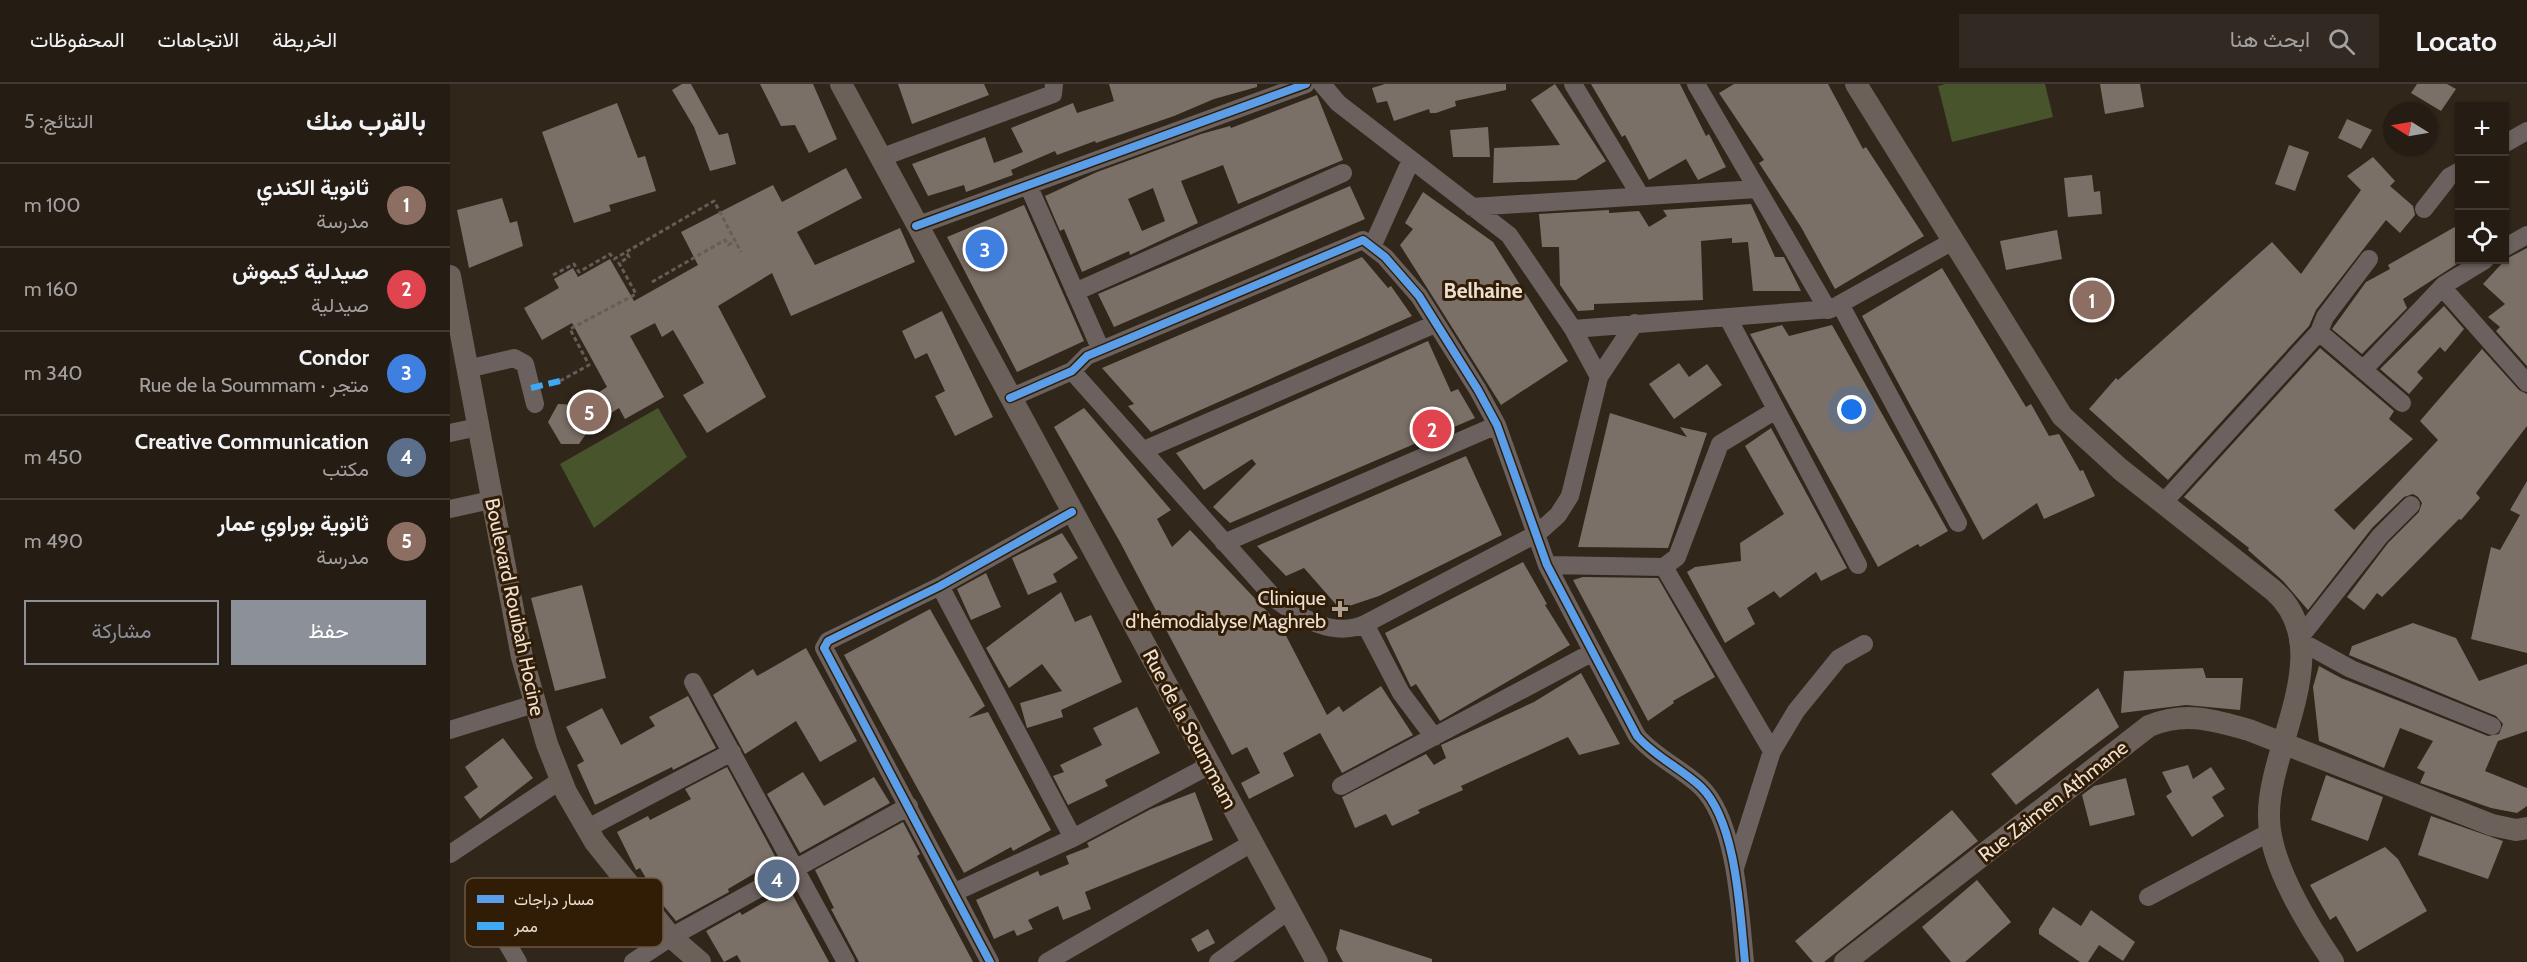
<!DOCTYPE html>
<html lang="ar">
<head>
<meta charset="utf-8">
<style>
	:root { --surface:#251c14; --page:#312922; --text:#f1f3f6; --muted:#a3a1a0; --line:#423a34; --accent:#8c9099 }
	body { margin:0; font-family:Cabin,Vazirmatn,sans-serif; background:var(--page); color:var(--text); direction:rtl }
	.controls { position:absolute; right:18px; top:18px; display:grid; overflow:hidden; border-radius:0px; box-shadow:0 2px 4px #0004 }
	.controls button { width:54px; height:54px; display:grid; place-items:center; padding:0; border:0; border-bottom:2px solid var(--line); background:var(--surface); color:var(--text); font:30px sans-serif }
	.compass { position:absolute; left:1933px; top:18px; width:54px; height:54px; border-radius:50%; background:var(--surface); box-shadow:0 2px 4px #0004; rotate:281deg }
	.you { position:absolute; left:1402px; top:326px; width:21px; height:21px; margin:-15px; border:4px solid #fff; border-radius:50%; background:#1a73e8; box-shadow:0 0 0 9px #1a73e833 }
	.badge { display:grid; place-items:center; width:39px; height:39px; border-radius:50%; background:var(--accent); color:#fff; font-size:20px; font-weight:700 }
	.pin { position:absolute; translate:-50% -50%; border:3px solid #fff; box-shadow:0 2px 6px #0006 }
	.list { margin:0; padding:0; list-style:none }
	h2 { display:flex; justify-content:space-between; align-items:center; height:78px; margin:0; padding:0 24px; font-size:26px }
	h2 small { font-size:20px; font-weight:400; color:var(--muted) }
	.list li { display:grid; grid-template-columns:39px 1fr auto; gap:18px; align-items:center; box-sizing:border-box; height:84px; padding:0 24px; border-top:2px solid var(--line) }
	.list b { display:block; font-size:22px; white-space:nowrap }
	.list p { margin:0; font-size:20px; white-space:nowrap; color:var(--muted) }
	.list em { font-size:20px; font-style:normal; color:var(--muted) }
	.actions { display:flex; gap:12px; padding:18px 24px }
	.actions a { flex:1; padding:14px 0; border:2px solid var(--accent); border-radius:0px; text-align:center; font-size:21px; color:var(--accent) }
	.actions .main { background:var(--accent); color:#fff }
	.icon { flex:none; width:33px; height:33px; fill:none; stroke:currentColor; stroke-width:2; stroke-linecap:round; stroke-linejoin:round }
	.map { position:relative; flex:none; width:2077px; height:878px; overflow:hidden; direction:ltr }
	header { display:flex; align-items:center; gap:36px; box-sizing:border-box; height:84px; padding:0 30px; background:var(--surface); border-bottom:2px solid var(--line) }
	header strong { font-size:28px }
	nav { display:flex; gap:33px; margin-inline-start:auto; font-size:21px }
	.search { width:420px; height:54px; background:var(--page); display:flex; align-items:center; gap:15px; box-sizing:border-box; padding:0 21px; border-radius:0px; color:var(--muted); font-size:22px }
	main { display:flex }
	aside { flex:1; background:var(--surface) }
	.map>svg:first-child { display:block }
	.green { fill:#47542c }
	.building { fill:#7b7067; fill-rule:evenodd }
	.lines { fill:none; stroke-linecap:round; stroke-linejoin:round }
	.path { stroke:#675d58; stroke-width:3; stroke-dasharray:4.5 3; stroke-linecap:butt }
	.minor { stroke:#6b615e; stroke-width:18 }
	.major { stroke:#6c605b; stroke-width:22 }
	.quiet { stroke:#3fa9f5; stroke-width:6; stroke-dasharray:12 6; stroke-linecap:butt }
	.cycleway-casing { stroke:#311d06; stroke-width:11 }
	.cycleway { stroke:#5a9eea; stroke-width:8 }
	.poi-dot { fill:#ab9f92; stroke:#311d06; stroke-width:2 }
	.labels { text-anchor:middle; stroke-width:6; stroke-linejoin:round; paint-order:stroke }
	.poi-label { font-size:20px; fill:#ede0d2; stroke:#311d06; text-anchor:end }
	.street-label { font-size:20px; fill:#ede0d2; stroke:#311d06 }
	.neighbourhood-label { font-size:21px; font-weight:bold; fill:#ede0d2; stroke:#311d06 }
	.key { fill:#311d06; stroke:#695843; stroke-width:1.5 }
	.key-label { font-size:16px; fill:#ede0d2 }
</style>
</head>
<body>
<header>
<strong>Locato</strong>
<div class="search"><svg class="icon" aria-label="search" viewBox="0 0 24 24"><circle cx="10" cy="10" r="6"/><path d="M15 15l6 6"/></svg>ابحث هنا</div>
<nav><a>الخريطة</a><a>الاتجاهات</a><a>المحفوظات</a></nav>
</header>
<main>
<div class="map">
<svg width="2077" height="878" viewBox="0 0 2077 878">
	<rect width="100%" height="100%" fill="#31261a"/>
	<path class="green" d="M1495 0H1595L1603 33 1502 58 1488 2Z
		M208 324 237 373 144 444 110 380Z"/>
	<path class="building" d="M232 0H241L269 51 278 49 286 80 260 87 244 43 222 6Z
		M310 0H363L387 55 359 69 345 41 331 42Z
		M448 0H534L539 11 462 40Z
		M659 0H807V3L764 15 724 32 646 59 645 57 607 71 605 67 561 86 563 91 516 108 514 101 478 112 462 80 535 53 544 79 573 68 561 44 623 19 627 29 664 17Z
		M935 0H1056V6L1005 17 1006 22 986 29H980L979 25 944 37 937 17 927 19 922 4Z
		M1105 0 1156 77 1126 96 1043 99 1044 64 1110 61 1081 16Z
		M1141 0H1230L1256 52 1259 50 1276 83 1248 96 1236 75 1199 96 1175 51 1172 53Z
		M1284 0H1378L1413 65 1416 63 1474 152 1385 205 1351 143 1309 79 1314 76 1269 9Z
		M1650 0H1690L1694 23 1655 30Z
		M1967 0H1997L2006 5 1991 27 1961 9Z
		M867 11 893 76 788 120 773 81 731 97 748 139 680 171 679 167 632 188 614 145 610 147 595 112 647 88 751 50 780 42 781 44ZM703 104 715 137 692 147 678 115Z
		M167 19 188 74 195 72 206 107 159 121 161 127 124 139 92 48Z
		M1897 35 1922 46 1911 65 1888 54Z
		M1038 43 1040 73H1003L1000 46Z
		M1839 61 1859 68 1845 107 1825 100Z
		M1923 73 1945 97 1940 102 1963 122 1965 131 1950 149 1936 136 1866 226 1859 242 1718 396 1639 325 1666 294 1668 296 1822 158 1851 190 1911 106 1897 92Z
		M396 84 412 114 347 148 365 181 450 144 465 178 341 232 322 189 268 222 316 313 257 349 233 311 254 299 223 246 212 253 205 239 180 252 214 313 175 335 169 324 142 341 129 360H111L98 338 108 320 129 321 157 303 122 239 92 256 74 224 109 204 104 195 123 184 128 193 160 175 184 217 248 181 231 148 323 101 332 118Z
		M1642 91 1644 108 1650 107 1652 130 1618 133 1614 94Z
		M900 102 915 135 664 243 648 210Z
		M973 108 1043 158 1118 277 1051 321 950 161 963 145 955 139Z
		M52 114 60 139 67 137 73 162 19 184 7 126Z
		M1301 120 1325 173H1334L1351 207H1303L1298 158 1282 159V154L1251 157 1253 216 1144 220V226L1128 227 1110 201 1109 163H1092L1089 130 1159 126V129L1189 127 1199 143 1217 132 1213 126Z
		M574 121 634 257 567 288 497 153Z
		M2010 140V178L1953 215 1957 224 1912 270 1882 245 1916 198 1940 185 1938 181Z
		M1607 146 1612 175 1556 186 1550 157Z
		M2077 164V282L2046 247 2050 243 2038 233 2055 220 2033 200 2056 175Z
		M912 173 938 204 941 202 962 232 701 348 678 322 684 320 652 284Z
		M1492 184 1576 323 1581 320 1599 352 1609 350 1630 387 1633 386 1645 412 1594 435 1587 419 1533 456 1412 232Z
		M1994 222 2014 245 1995 268 1990 263 1967 288 1973 294 1959 310 1930 285Z
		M492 227 543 333 505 352 485 312 495 307 477 269 465 275 452 247Z
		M1332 241 1339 252 1382 241 1498 447 1470 463 1468 460 1428 483 1300 250Z
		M978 257 1001 308 1008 305 1025 334 780 439 763 423 806 380 802 375 754 406 726 369Z
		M1870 264 1944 327 1939 335 1963 355 1884 426 1904 446 1988 356 1970 337 2032 265 2069 306 2077 310V342L2026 409 2030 414 2011 436 2009 435 1932 513 1927 509 1914 526 1897 513 1938 459 1969 428 1972 419 1968 413 1963 410 1954 413 1922 444 1858 526 1833 497 1798 466 1799 464 1734 413Z
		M1229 279 1239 293 1257 280 1272 301 1224 335 1199 300Z
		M634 324 721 426 707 435 722 463 740 446 831 542 877 631 889 622 893 628 931 602 963 651 892 689 870 649 833 669 844 692 799 715 791 699 810 689 797 663 782 671 670 458 604 343Z
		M1160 329 1237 353 1230 343 1257 349 1218 464 1128 463Z
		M1321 344 1397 484 1371 497 1366 488 1330 514 1324 507 1297 524 1305 540 1275 559 1237 488 1245 483 1291 477 1290 459 1334 430 1295 362Z
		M1016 372 1052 451 929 512 890 525 854 484 836 492 807 462Z
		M2077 397V569L2021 555 2041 463 2050 466 2070 431 2060 426Z
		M612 449 628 474 603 490 607 498 578 511 562 474Z
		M1073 478 1097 520 1095 521 1120 561 990 637 966 600 961 603 935 549Z
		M536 489 551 523 521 536 507 505Z
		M1133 493 1208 494 1265 593 1223 617 1224 619 1198 637 1123 496Z
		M132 501 156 594 105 607 81 514Z
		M611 508 625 538 641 531 672 598 611 626 613 633 577 644 570 619 612 607 592 580 559 604 536 564Z
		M480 525 535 622 518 634 538 628 601 746 563 767 561 763 514 789 394 571Z
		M1963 539 2006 554 2029 597 2077 580V647L2048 657 2035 687 2077 704V722L2067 729 2041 724 1970 699 1975 688 1967 684 1983 657 1963 649 1950 644 1934 684 1869 657 1863 603 1869 582 1891 594 2038 652 2049 650 2053 640 2046 632 1899 571 1902 562Z
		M356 564 407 657 370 678 346 637 295 670 263 611 303 585 307 592Z
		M1753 584 1756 594H1793L1790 626 1736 621 1671 629 1674 587Z
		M1131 589 1170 660 1129 671 1118 653 1011 702 1013 706 968 726 970 729 942 742 936 730 905 744 892 713 976 670 984 681 996 674 991 661 1084 618Z
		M1648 604 1669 643 1566 721 1541 690Z
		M238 612 266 664 223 686 222 683 145 721 127 681 134 677 116 643 152 624 171 661 205 642 199 633Z
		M687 623 710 669 655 696 658 702 618 721 603 692 614 688 610 681 652 661 643 644Z
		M53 654 83 694 30 735 14 713 28 703 15 683Z
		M1738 681 1743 695 1761 683 1775 705 1762 713 1774 732 1742 753 1716 712 1722 708 1712 688Z
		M277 683 327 776 278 805 279 808 226 837 208 815 190 784 186 786 167 748 198 732 200 736 241 715 235 705Z
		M353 688 374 722 424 693 440 719 350 769 317 710Z
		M1876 691 1933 713 1918 757 1861 736Z
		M1676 694 1685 731 1640 742 1632 711 1644 702Z
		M745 708 763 756 635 808 641 825 613 836 608 822 578 836 583 845 567 852 564 846 544 855 526 816 588 787 590 792 619 780 616 772 639 763 637 759 701 725Z
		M1502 726 1528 757 1374 878H1363L1345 857Z
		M1981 732 2053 757 2038 795 1968 771Z
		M453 738 470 770 467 772 523 878H409L381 825 384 824 365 786Z
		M1935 763 1948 775 1977 827 1907 868 1886 832 1880 836 1860 801Z
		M1527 796 1561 838 1515 878H1501L1472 843Z
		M339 804 379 878H291L287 871 274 878 256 847 290 828 292 831Z
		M1603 823 1631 842 1641 826 1685 858 1673 877 1649 861 1638 878H1630L1589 850V845Z
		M758 845 765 859 748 868 741 855Z
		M890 845 982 875V878H893L886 865Z"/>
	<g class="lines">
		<path class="path" d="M103 191 124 180 129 188 160 170 164 175 264 117 291 168
			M202 198 275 156 278 161 285 157
			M110 297 139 281 120 245 186 210 169 179 179 173 176 168"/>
		<path class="minor" d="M872 0 888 19 1059 151 1123 245 1149 293
			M1123 0 1190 111
			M1246 0 1378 226
			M2054 60 2077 47
			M430 74 603 10 604 0
			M578 101 651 266
			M1022 123 1307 105
			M1974 125 1999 93 2010 87
			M466 142 856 0
			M922 163 961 76
			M2054 164 2077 151
			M1992 203 2077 299
			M625 208 893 89
			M1390 220 1508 439
			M1278 234 1408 481
			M1123 245 1381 225 1503 157
			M1869 248 1952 319
			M17 285 64 274 75 280 85 320
			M1913 286 1994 201 2035 176
			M622 287 825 515C851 534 882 554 915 540L1088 449 1108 431 1120 412 1149 293 1185 239
			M560 314 622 287 637 272 913 156 935 173 969 212 1028 306 1047 341 1097 481 1187 652C1205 673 1231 684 1251 703 1287 738 1290 830 1295 878
			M0 349 28 343
			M694 366 985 240
			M1713 419 1869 248 1875 233 1919 175
			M1961 421 1930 452 1848 556 1901 585 2042 642
			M0 425 41 416
			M774 459 1047 341
			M1097 481 1214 483 1227 473 1270 360 1326 326
			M1214 483 1322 667
			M490 502 623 754
			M915 540 951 609 984 653
			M243 598 396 878
			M0 646 84 620
			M891 702 1143 568
			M136 745 282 668
			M0 770 111 696
			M1285 784 1322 667 1346 627 1389 574 1414 560
			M505 808 623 754 760 681
			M1698 813 1820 748
			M36 823 68 878
			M183 878 221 853 459 722
			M540 878 374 564 378 557 490 502 622 428
			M597 878 802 759
			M768 878 838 827"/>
		<path class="major" d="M391 0 867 878
			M1406 0 1612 332 1670 385 1823 506C1890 564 1817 664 1819 733 1819 779 1858 841 1883 878
			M0 192 72 573 97 660 116 708 145 758 221 853 250 878
			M1395 878 1699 642C1736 627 1762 636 1799 646L2042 741 2066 746 2077 744"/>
		<path class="quiet" d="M81 304 110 297"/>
		<g class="cycleway-casing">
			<path id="cycleway" d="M466 142 856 0
				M560 314 622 287 637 272 913 156 935 173 969 212 1028 306 1047 341 1097 481 1187 652C1205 673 1231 684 1251 703 1287 738 1290 830 1295 878
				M540 878 374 564 378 557 490 502 622 428"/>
		</g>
		<use href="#cycleway" class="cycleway"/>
	</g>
	<path class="poi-dot" d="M887 516h6v6h6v6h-6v6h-6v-6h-6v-6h6z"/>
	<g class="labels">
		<g class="poi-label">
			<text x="876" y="521">Clinique<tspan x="876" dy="23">d'hémodialyse Maghreb</tspan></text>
		</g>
		<g class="street-label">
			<text transform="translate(65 523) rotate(78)" y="7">Boulevard Rouibah Hocine</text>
			<text transform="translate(740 645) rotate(62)" y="7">Rue de la Soummam</text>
			<text transform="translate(1603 717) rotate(-38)" y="7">Rue Zaimen Athmane</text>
		</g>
		<g class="neighbourhood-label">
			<text x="1033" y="214">Belhaine</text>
		</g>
	</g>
	<rect x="15" y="794" width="198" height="69" rx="9" class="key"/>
	<rect x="27" y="811" width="27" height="8" fill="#5a9eea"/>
	<rect x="27" y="838" width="27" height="8" fill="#3fa9f5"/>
	<g class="key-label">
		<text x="64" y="821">مسار دراجات</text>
		<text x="64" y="848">ممر</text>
	</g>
</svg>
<div class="controls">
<button>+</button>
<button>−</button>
<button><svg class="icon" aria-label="locate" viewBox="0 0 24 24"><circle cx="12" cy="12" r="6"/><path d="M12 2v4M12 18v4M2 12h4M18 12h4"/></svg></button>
</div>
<svg class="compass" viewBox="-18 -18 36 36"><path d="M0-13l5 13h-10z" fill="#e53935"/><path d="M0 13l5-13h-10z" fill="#a3a1a0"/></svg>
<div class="you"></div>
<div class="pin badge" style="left:1642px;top:216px;background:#8d6e63">1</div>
<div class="pin badge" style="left:982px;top:345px;background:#e0444e">2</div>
<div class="pin badge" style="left:535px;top:165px;background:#3f7fe0">3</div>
<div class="pin badge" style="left:327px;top:795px;background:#5c6f8a">4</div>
<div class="pin badge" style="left:139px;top:328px;background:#8d6e63">5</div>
</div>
<aside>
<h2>بالقرب منك<small>النتائج: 5</small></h2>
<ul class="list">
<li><span class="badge" style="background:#8d6e63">1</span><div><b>ثانوية الكندي</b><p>مدرسة</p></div><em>100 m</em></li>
<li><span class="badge" style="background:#e0444e">2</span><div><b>صيدلية كيموش</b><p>صيدلية</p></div><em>160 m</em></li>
<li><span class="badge" style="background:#3f7fe0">3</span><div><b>Condor</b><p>متجر · Rue de la Soummam</p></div><em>340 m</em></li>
<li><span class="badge" style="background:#5c6f8a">4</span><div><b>Creative Communication</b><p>مكتب</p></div><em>450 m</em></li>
<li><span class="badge" style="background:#8d6e63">5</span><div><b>ثانوية بوراوي عمار</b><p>مدرسة</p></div><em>490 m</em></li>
</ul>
<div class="actions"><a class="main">حفظ</a><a>مشاركة</a></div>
</aside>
</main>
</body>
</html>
